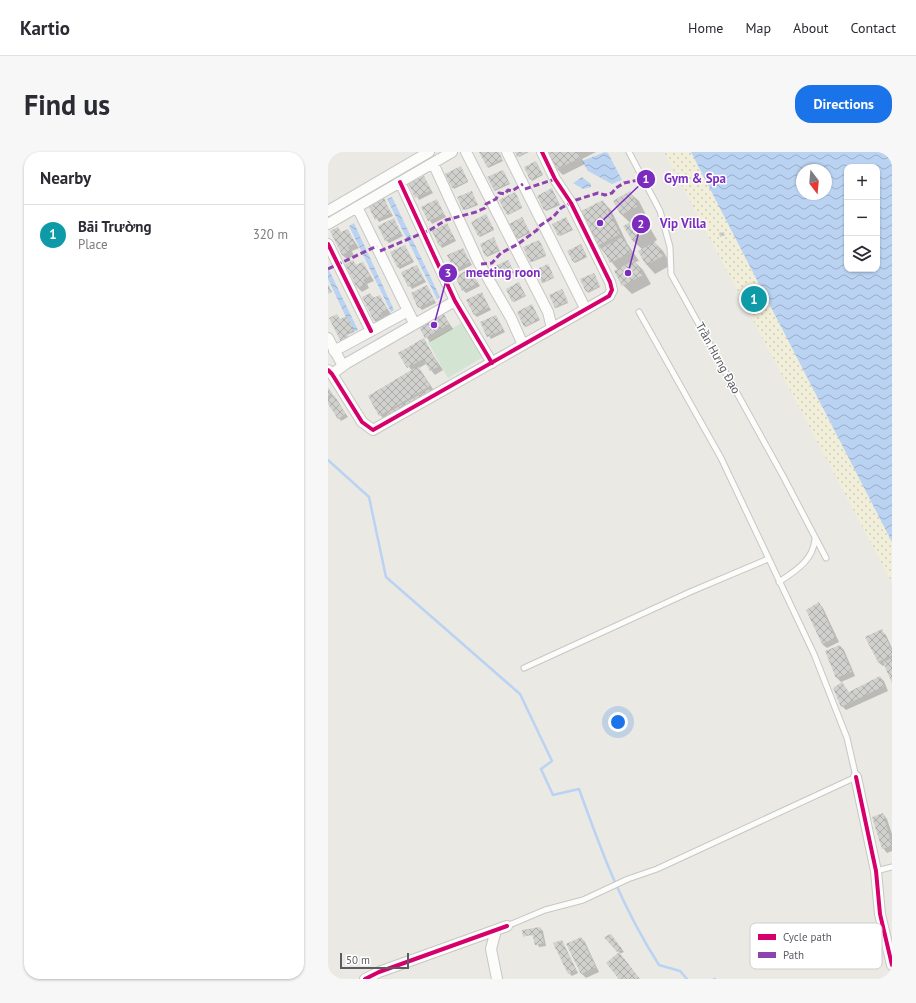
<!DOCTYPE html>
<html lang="en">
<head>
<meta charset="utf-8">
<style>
	:root { --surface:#fff; --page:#f7f7f7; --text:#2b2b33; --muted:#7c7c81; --line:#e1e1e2; --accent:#1a73e8 }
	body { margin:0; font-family:"PT Sans",sans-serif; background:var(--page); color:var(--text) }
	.controls { position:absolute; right:12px; top:12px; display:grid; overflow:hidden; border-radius:8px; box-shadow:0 1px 3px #0004 }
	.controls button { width:36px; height:36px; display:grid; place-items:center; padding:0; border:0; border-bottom:1px solid var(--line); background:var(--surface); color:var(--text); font:20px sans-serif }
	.compass { position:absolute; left:468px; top:12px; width:36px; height:36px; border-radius:50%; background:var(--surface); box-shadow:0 1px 3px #0004; rotate:164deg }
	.scale { position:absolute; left:12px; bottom:10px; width:69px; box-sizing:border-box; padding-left:4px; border:2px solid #5a5c62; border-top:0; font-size:11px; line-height:14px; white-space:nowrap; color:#5a5c62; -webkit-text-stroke:3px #fff; paint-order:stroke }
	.you { position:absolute; left:290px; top:570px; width:14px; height:14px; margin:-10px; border:3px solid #fff; border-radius:50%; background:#1a73e8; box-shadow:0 0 0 6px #1a73e833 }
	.badge { display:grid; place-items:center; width:26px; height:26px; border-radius:50%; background:var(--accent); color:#fff; font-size:13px; font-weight:700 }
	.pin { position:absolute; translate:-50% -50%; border:2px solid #fff; box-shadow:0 1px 4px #0006 }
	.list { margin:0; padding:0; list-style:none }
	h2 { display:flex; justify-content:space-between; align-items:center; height:52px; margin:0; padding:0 16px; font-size:17px }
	h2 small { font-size:13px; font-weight:400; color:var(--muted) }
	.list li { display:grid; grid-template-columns:26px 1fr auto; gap:12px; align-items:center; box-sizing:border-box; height:60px; padding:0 16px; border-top:1px solid var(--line) }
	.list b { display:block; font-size:15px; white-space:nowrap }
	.list p { margin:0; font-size:13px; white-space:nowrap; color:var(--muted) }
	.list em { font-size:13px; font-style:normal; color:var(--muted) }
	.icon { flex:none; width:22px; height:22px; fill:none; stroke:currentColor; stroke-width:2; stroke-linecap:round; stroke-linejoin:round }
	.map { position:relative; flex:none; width:564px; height:827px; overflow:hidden; border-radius:16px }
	header { display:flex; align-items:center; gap:24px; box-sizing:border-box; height:56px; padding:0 20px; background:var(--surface); border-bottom:1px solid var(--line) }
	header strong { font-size:19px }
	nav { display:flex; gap:22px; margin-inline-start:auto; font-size:14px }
	.intro { display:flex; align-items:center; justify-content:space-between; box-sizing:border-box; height:96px; padding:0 24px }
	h1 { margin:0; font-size:28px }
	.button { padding:10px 18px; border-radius:16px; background:var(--accent); color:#fff; font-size:14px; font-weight:700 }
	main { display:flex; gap:24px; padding:0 24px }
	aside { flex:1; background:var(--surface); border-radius:16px; box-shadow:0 1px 3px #0004 }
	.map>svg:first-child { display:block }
	.sand { fill:url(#sand-dots) }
	.pitch { fill:#d3e5d2 }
	.water { fill:url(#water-waves); fill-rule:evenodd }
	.shadow { fill:#0003 }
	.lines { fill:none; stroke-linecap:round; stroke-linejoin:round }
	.stream { stroke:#bad3f2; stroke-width:2.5 }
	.building { fill:url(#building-cross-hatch) }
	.service-casing { stroke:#c6c7c6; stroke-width:7 }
	.minor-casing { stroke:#c6c7c6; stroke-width:12 }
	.service { stroke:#fcfcfb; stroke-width:5 }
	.minor { stroke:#fcfcfb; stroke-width:10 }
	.quiet { stroke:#8e44ad; stroke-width:3; stroke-dasharray:6 3; stroke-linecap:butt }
	.cycleway-casing { stroke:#fff; stroke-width:6 }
	.cycleway { stroke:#d6006c; stroke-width:4 }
	.labels { text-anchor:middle; stroke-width:3; stroke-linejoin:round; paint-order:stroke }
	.street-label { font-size:12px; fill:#5a5c62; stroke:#fff }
	.key { fill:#fff; stroke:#ceced0; stroke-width:1 }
	.key-label { font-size:11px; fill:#5a5c62 }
	.leader { fill:none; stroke:#7b2cbf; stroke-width:1.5 }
	.callout-dot { fill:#7b2cbf; stroke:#fff; stroke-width:1.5 }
	.mark-label { font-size:12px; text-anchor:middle; font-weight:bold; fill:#fff }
	.callout-label { font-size:13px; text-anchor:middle; font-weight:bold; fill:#7b2cbf; stroke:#fff; stroke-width:3; stroke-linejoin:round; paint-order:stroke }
</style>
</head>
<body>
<header>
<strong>Kartio</strong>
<nav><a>Home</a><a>Map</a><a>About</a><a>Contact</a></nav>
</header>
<div class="intro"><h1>Find us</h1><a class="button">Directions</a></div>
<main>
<aside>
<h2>Nearby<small></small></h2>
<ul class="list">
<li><span class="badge" style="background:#0f9aa8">1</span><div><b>Bãi Trường</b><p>Place</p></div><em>320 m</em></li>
</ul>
</aside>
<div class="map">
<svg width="564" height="827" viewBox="0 0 564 827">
	<defs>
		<pattern id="sand-dots" width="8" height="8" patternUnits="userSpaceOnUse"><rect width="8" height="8" fill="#f1eeda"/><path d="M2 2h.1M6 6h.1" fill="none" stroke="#d1cebe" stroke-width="1.8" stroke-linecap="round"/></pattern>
		<pattern id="water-waves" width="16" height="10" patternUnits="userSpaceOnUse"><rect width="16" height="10" fill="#bad3f2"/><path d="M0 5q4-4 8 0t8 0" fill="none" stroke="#9aaec7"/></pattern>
		<pattern id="building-cross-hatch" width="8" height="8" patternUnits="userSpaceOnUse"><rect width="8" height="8" fill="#d0d0cd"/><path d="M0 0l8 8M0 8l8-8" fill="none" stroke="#acacaa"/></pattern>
	</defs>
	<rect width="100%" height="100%" fill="#eae9e4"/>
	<path class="sand" d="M336 0H363L564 390V431Z"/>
	<path class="pitch" d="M137 169 157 204 120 226 100 190Z"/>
	<path class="water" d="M277 0 280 1 294 28 284 32 260 19 254 9Z
		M363 0H564V390ZM519 15H549V117H519ZM474 18H498V42H474Z
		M254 25 263 32V35L255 37 245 31Z
		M64 45 112 145 109 147 59 47Z
		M26 71 66 158 63 160 21 74Z
		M0 116 30 178 25 180 0 127Z"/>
	<path class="shadow" d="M154 0H170L175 9 160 16Z
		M188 0H201L191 5Z
		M220 0H268L254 7 257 12 235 23 229 17Z
		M209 11 215 23 204 29 197 16Z
		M133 16 140 30 126 37 118 22Z
		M176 20 182 32 167 39 166 38Z
		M96 25 105 41 91 48 82 32Z
		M225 39 232 53 218 59 210 44Z
		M144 41 150 53 137 58 136 57Z
		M302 41 311 49 318 63 313 66 321 74 329 88 326 90 335 99 343 113 327 122 319 113 311 99 314 97 304 88 302 71 294 63 287 49Z
		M188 42 194 56 180 63 179 62Z
		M55 47 65 64 51 70 41 54Z
		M108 48 118 65 104 72 94 55Z
		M274 49 283 58 299 91 311 109 307 110 315 118 323 132 304 142 295 133 290 118 270 93Z
		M158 63 166 78 152 85 151 84Z
		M238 66 245 78 232 84 231 83Z
		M65 68 75 84 61 91 58 88Z
		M195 68 202 81 190 87 182 72Z
		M119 72 128 89 114 96 112 93Z
		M10 76 14 81 19 78 31 96 24 99 26 104 19 107 14 103Z
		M166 88 172 99 159 105 153 92Z
		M212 90 218 104 204 110 203 109Z
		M77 94 86 110 72 117 70 115Z
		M254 94 259 105 247 111 246 110Z
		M134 97 144 113 130 120 127 117Z
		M25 109 29 114 35 111 46 129 39 132 41 136 34 140 30 136 19 113Z
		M181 110 186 121 174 127 173 126Z
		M88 114 98 130 84 137 74 121Z
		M221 114 226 126 215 131 214 130Z
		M142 118 152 134 138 141 135 138Z
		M267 123 272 135 260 141 254 128Z
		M192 133 198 144 186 150 185 149Z
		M99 134 108 151 94 158 91 155Z
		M235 139 240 151 228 156 227 155Z
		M42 142 46 146 51 144 63 162 56 165 58 169 51 173 46 168Z
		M154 142 163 158 149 165 146 162Z
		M204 153 212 168 198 175 197 174Z
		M114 160 125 177 102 190 91 174Z
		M168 164 177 180 163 187 154 171Z
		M20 166 26 180 19 183 12 168Z
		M95 188 115 218 107 223 98 212 91 216 107 240 58 269 52 263 41 245 84 219 72 201Z
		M0 236 20 265 13 269 0 251Z
		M491 451 495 456 511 490 499 496 494 492Z
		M553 478 558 483 564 496V528L557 513 555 514 550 510Z
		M512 494 516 498 527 524 513 530 509 526 498 500Z
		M552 525 556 529 560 539 518 558 514 554 521 541Z
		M555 662 559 667 564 682V699L559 701 555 696Z
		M212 776 215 779 218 794 211 795 205 783 196 784Z
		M283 783 296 800 291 802 312 827H292L279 811 292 801 277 786Z
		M253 786 257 790 271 820 258 826 254 822 240 793Z
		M234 789 250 821 244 824 241 821Z"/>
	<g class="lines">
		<path class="stream" d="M0 308 41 345 58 425 192 542 224 609 213 617 225 643 251 637C274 701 294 755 331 813L352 819 359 827
			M386 827H387"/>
	</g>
	<path class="building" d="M151 0H171L174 7 159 15Z
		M187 0H199L189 5Z
		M219 0H249L252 6 229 17Z
		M208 9 214 22 202 28 196 15Z
		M133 14 140 29 124 36 117 22Z
		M175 18 181 31 166 38 159 25Z
		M96 24 103 38 87 46 80 31Z
		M224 36 231 52 216 58 209 44Z
		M144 39 149 52 135 58 129 45Z
		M302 39 310 54 293 63 285 49Z
		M187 40 194 55 179 63 171 48Z
		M56 46 63 61 47 68 40 53Z
		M109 47 116 62 100 69 93 55Z
		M275 48 292 82 269 94 251 60Z
		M158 62 166 77 150 84 143 70Z
		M313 64 321 79 304 88 295 74Z
		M194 65 202 80 188 86 181 72Z
		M238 65 244 77 230 84 224 72Z
		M66 66 73 81 57 89 50 74Z
		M119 71 126 86 111 94 104 79Z
		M10 75 13 80 20 77 27 91 20 95 22 99 14 103 2 79Z
		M396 80 397 83 392 85 391 81Z
		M166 85 171 98 157 104 152 92Z
		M294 85 303 100 282 111 274 96Z
		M211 88 218 102 202 110 195 95Z
		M327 90 335 104 318 113 310 99Z
		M253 92 258 104 245 110 239 99Z
		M77 93 84 108 69 115 62 100Z
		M135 96 142 110 126 118 119 103Z
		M25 108 28 113 35 110 42 124 35 128 38 132 29 136 17 112Z
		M180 108 186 120 172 127 167 114Z
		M306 108 315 123 294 134 286 119Z
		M220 112 226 125 214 131 207 118Z
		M89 113 96 127 80 135 73 120Z
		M142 117 150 131 134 139 127 124Z
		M266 121 272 134 258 140 252 127Z
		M191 130 197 143 184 150 178 137Z
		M0 132 4 140 0 142Z
		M99 133 106 148 90 156 83 141Z
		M234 137 240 149 227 156 221 143Z
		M154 140 161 155 146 163 138 148Z
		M42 141 45 146 52 143 59 157 52 161 54 165 46 169 34 145Z
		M204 152 211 167 196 175 189 160Z
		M114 159 121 172 97 186 90 173Z
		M9 162 12 167 19 164 26 178 19 182 21 186 13 190 1 166Z
		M168 163 175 178 159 185 152 170Z
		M96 186 111 214 102 219 95 207 79 216 70 201Z
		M90 214 102 234 51 264 40 244Z
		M0 236 4 241 0 244Z
		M101 237 104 242 62 266 59 261Z
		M6 243 18 262 10 267 0 252V247Z
		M491 450 507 486 494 492 478 458Z
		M554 477 564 499V503L550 510 537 485Z
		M512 493 524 520 508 526 497 499Z
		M564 506V531L555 510Z
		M552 524 556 534 513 555 505 536 514 530 521 540Z
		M555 661 564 694 554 697 544 665Z
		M212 775 216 791 207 793 204 782 195 785 194 778Z
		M283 782 294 797 289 800 276 785Z
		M253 785 268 815 253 822 238 792Z
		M234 788 248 818 240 822 225 791Z
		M291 800 312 827H291L278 811Z"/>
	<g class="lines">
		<g class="service-casing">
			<path id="service" d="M301 0 332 59 342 95 343 122 455 324 498 406
				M451 430C467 419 485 409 487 387
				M196 516 362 440 440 407
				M548 719 564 715
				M179 774 217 758 255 748 300 727 329 717 528 625 519 586 486 502 393 306 311 160"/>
		</g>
		<g class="minor-casing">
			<path id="minor" d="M138 0 220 160 224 176
				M179 0 257 156
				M105 11 150 109 183 166 195 193
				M72 30 127 149 164 211
				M29 55 86 171
				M0 59 101 0
				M0 72 124 0
				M0 92 43 179
				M0 186 15 214
				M6 199 80 159
				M0 218 4 222 34 270 45 278 281 144 284 138 282 130 243 51 227 27 214 0
				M4 222 19 211 127 149
				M528 625 548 719 552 762 564 813
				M168 778 163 797 169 827
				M37 827 51 820 179 774"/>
		</g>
		<use href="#service" class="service"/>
		<use href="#minor" class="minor"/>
		<path class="quiet" d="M197 37 227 27
			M52 99 102 78 118 68 148 60 157 56 158 52 168 47 171 41 177 42 180 38 184 39 195 32
			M153 112 164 111 173 101 190 92 209 78 210 75 225 65 233 56 248 48 270 41 277 43 284 41 288 36 296 31 315 27
			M0 117 49 94"/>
		<g class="cycleway-casing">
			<path id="cycleway" d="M72 30 127 149 164 211
				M0 92 43 179
				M0 218 4 222 34 270 45 278 281 144 284 138 282 130 243 51 227 27 214 0
				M528 625 548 719 552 762 564 813
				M37 827 51 820 179 774"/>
		</g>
		<use href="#cycleway" class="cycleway"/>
	</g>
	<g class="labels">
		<g class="street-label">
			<text transform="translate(390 206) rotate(61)" y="4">Trần Hưng Đạo</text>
		</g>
	</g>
	<rect x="422" y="771" width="132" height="46" rx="6" class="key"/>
	<rect x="430" y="782" width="18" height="6" fill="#d6006c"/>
	<rect x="430" y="800" width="18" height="6" fill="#8e44ad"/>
	<g class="key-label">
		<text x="455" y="789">Cycle path</text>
		<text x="455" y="807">Path</text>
	</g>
	<path class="leader" d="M272 71L318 27M300 121L313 72M106 173L120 121"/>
	<g class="callout-dot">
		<circle cx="272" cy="71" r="4"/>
		<circle cx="300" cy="121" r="4"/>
		<circle cx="106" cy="173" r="4"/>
		<circle cx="318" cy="27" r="10"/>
		<circle cx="313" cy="72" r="10"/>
		<circle cx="120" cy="121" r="10"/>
	</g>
	<g class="mark-label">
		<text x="318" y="31">1</text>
		<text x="313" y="76">2</text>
		<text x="120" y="125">3</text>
	</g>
	<g class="callout-label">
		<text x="367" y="31">Gym &amp; Spa</text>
		<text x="355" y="76">Vip Villa</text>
		<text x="175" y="125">meeting roon</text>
	</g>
</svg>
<div class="controls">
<button>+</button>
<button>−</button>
<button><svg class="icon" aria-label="layers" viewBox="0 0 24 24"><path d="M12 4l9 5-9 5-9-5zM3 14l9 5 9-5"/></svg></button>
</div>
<svg class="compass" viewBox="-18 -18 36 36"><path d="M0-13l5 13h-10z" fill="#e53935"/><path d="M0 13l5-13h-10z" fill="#7c7c81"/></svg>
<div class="scale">50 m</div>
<div class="you"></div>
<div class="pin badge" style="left:426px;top:147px;background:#0f9aa8">1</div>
</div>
</main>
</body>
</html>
